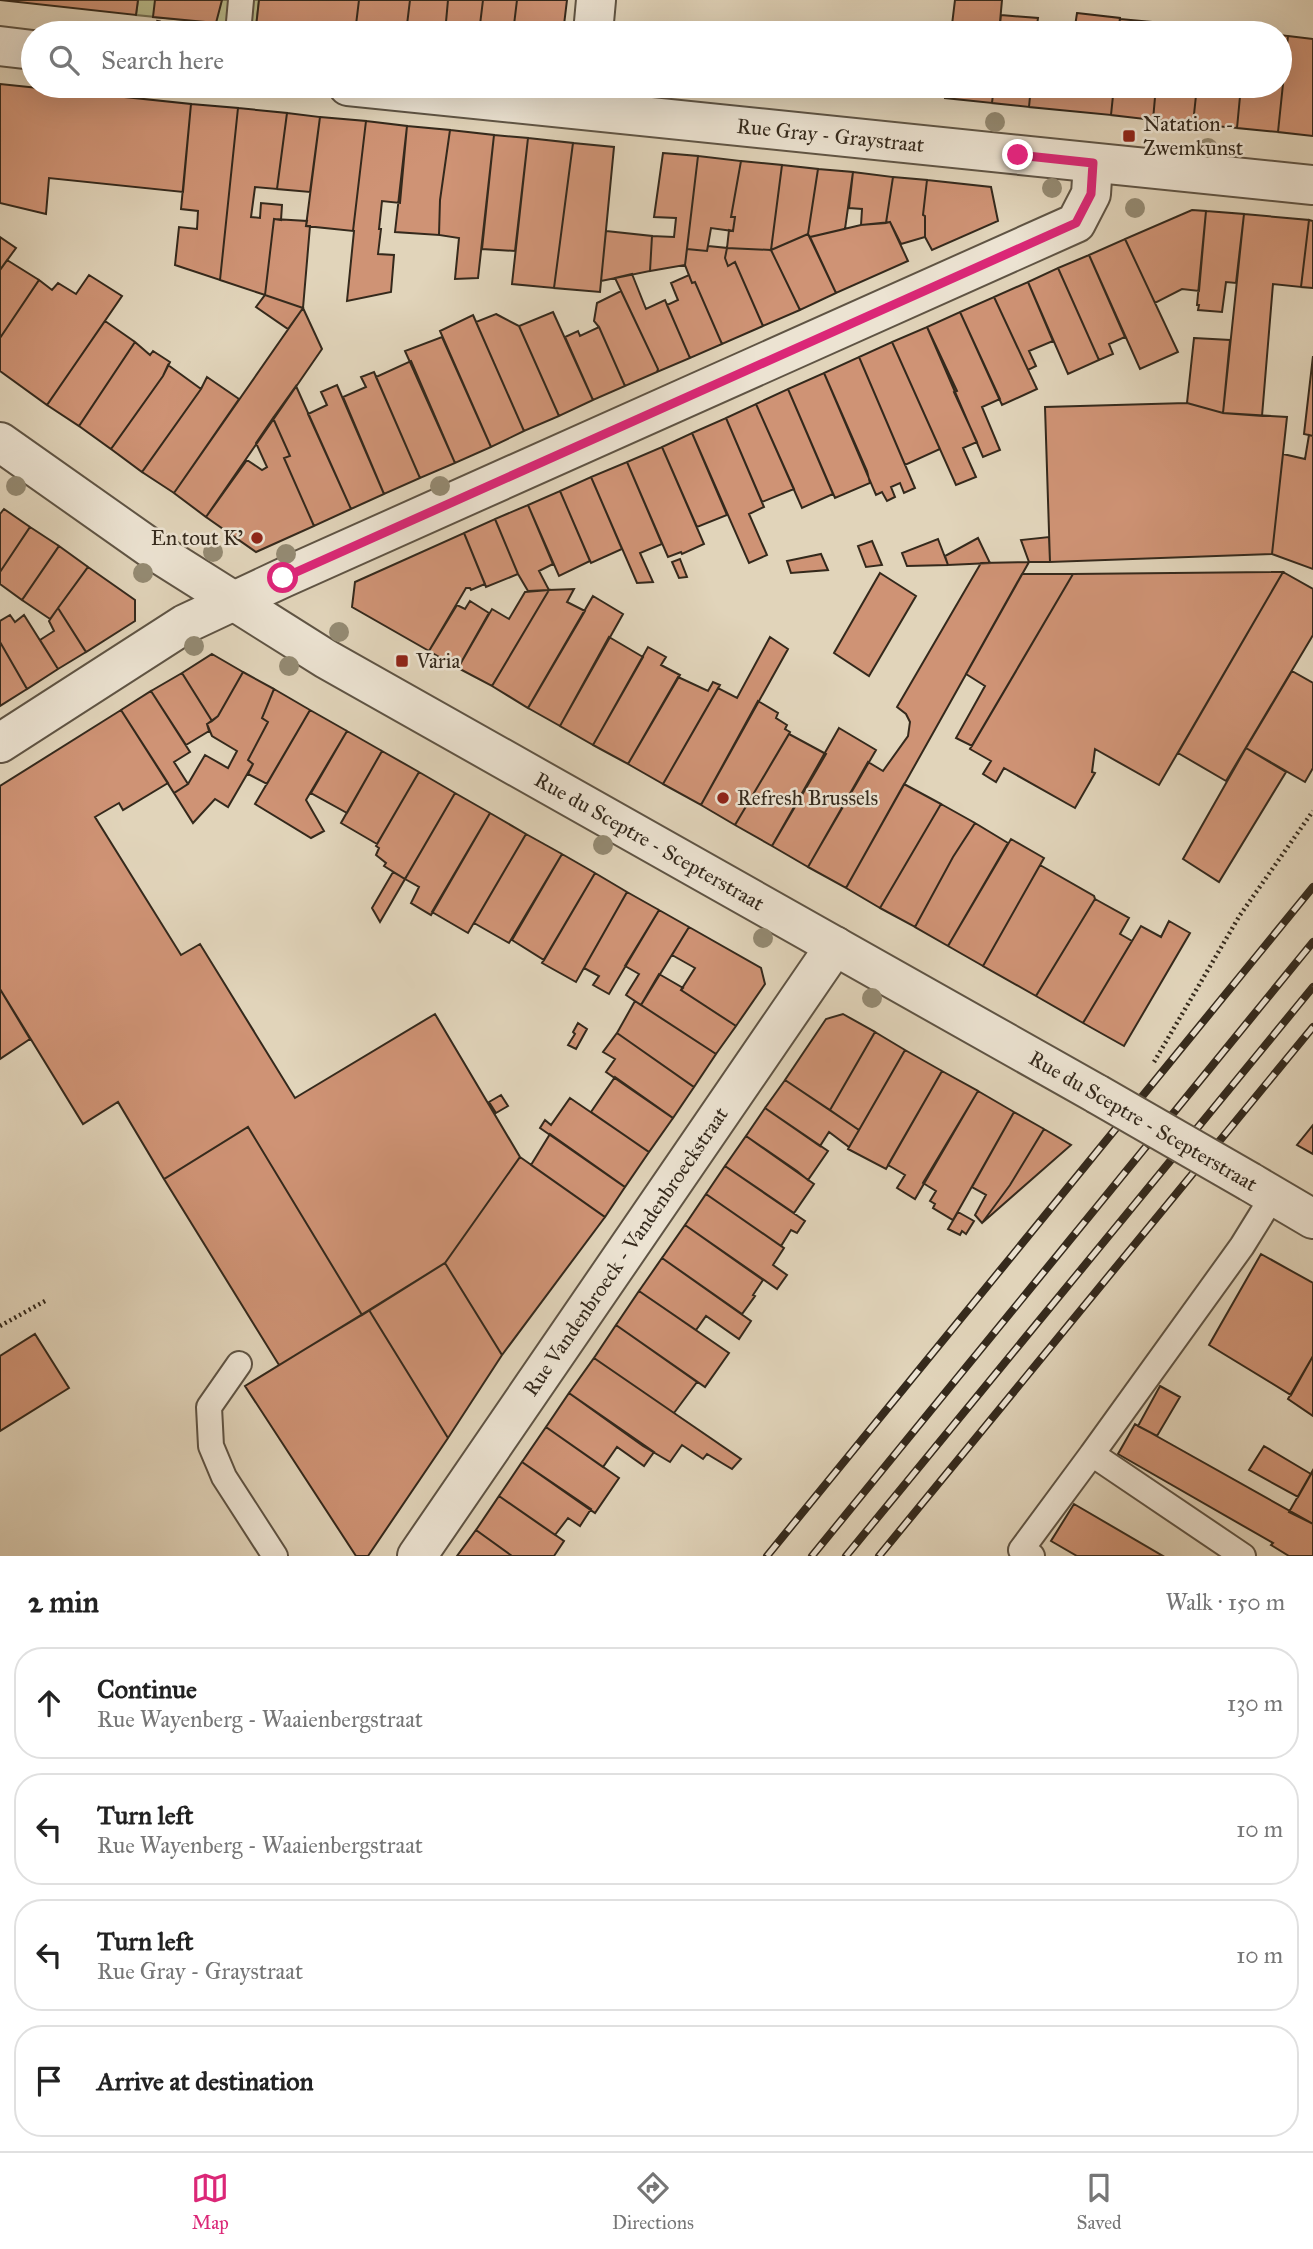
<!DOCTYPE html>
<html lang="en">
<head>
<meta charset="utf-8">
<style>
	:root { --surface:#fff; --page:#f2f2f2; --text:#222; --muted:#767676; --line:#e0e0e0; --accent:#db2777 }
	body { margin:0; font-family:"IM FELL Great Primer",serif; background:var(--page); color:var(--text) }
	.stop { position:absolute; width:21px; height:21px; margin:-16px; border:5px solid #db2777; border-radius:50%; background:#fff }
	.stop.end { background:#db2777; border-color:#fff; box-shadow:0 2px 7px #0008 }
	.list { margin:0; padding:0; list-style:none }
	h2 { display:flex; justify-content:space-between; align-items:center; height:91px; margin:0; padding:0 28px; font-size:30px }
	h2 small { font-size:23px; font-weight:400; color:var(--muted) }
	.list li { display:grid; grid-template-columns:46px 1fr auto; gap:21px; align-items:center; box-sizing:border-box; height:112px; margin:0 14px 14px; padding:0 14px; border:2px solid var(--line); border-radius:28px }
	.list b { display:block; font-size:26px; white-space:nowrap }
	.list p { margin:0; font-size:23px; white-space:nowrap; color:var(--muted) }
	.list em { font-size:23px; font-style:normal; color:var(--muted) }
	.icon { flex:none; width:38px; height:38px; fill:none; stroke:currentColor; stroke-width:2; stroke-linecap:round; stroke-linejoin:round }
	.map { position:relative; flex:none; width:1313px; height:1556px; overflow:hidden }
	.search { position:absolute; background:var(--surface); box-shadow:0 7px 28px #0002; left:21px; right:21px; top:21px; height:77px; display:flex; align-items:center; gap:18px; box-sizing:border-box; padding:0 24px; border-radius:38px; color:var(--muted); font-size:26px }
	.sheet { height:595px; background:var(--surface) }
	nav { display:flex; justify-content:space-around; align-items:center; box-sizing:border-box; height:98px; border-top:2px solid var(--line); background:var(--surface); font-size:19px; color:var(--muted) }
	nav a { display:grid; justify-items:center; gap:4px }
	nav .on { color:var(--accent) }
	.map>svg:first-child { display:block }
	.green { fill:#b9bb8b; stroke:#767254; stroke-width:2 }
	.building { fill:#cf9375; stroke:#34291c; stroke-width:2 }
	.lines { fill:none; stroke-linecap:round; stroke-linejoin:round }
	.service-casing { stroke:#5f5444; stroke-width:28 }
	.minor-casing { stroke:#5f5444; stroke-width:42 }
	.tertiary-casing { stroke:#5f5444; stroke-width:42 }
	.path { stroke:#34291c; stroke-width:4.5; stroke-dasharray:2 3.5; stroke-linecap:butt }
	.service { stroke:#ece3d2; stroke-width:24 }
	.minor { stroke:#ece3d2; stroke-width:38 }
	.tertiary { stroke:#ece3d2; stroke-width:38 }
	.rail-casing { stroke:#34291c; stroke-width:8 }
	.rail { stroke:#ece3d2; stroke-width:5; stroke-dasharray:16; stroke-linecap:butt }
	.tertiary-bridge-casing { stroke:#5f5444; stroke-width:42; stroke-linecap:butt }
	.tertiary-bridge { stroke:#ece3d2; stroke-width:38 }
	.tree { fill:#948a72 }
	.route { stroke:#db2777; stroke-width:9 }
	.poi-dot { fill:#8f2418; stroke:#ece3d2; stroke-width:2.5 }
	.labels { text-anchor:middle; stroke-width:5; stroke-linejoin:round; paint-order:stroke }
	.poi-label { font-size:21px; fill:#34291c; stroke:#ece3d2; text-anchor:start }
	.street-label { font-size:21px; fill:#34291c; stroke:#ece3d2 }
</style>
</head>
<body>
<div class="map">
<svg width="1313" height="1556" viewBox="0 0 1313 1556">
	<rect width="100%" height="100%" fill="#e1d4ba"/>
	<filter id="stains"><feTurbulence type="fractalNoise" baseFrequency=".00286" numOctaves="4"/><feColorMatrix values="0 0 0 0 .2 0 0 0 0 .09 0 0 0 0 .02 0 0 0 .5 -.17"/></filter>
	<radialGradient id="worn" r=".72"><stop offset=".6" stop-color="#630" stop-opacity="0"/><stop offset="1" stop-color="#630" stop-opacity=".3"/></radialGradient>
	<path class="green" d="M138 0H259L256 27 136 15Z"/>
	<path class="building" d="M0 0H138L136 15Z
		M155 0H222L216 23 153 17Z
		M259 0H359L355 33H322L256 27Z
		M359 0H410L406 33H355Z
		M410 0H448L445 33H406Z
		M448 0H483L479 33H445Z
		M483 0H517L513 33H479Z
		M517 0H567L563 33H513Z
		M955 0H1002L999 33H951Z
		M1077 13 1120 18 1118 33H1074Z
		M1001 15 1038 18 1036 33H999Z
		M1120 19 1162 23 1161 33H1118Z
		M1227 30 1247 31 1246 33H1227Z
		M1280 35 1288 36 1278 132 1237 128 1241 86H1280Z
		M1288 36 1313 39V136L1278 132Z
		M0 84 191 104 183 192 49 178 46 214 0 203Z
		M946 86H994L992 103 945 98Z
		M994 86H1031L1029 107 992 103Z
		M1031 86H1114L1111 115 1029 107Z
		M1114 86H1156L1153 120 1111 115Z
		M1156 86H1197L1193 124 1153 120Z
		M1197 86H1241L1237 128 1193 124Z
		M191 104 238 108 220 280 175 265 179 227 197 229 198 211 181 209Z
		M238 108 287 113 277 189 255 187 251 217 260 218 261 203 282 205 281 220 274 219 265 295 220 280Z
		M287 113 320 117 310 192 277 189Z
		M320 117 366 121 353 231 306 226Z
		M366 121 407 126 400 203 382 201 379 229H381L378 254 394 255 391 292 347 301 354 231H353Z
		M407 126 450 130 440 200 439 235 395 232Z
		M450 130 494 135 478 278 455 279 459 238 439 235 440 200Z
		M494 135 528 138 515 251 482 249Z
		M528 138 573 143 554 288 512 284Z
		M573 143 614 147 600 292 554 288Z
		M663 153 698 156 685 265 650 271 652 236 674 237 676 218 654 217Z
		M698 156 741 161 731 217H735L733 231 711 228 707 251 687 249Z
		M741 161 782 165 771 250 727 248 729 230 733 231 735 217H731Z
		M782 165 818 169 808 234 771 250Z
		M818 169 853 172 845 229 810 237 808 234Z
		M853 172 893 177 886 223 861 225 862 209 849 208Z
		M893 177 927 180 923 215 925 216V237L901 244 890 222 886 223Z
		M927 180 991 187 998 221 932 250 925 237V216L923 215Z
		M1192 210 1206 211 1199 291 1182 289 1155 303 1125 239Z
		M1206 211 1244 214 1236 283 1226 282 1222 312 1198 310 1199 305H1197Z
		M1244 214 1309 220 1301 287 1273 284 1262 416 1223 413Z
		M274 219 307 221 306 226H310L303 308 265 295Z
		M1309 220 1313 221V288L1301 287Z
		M890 222 908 261 836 293 810 237 861 225Z
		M606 231 652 236 650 271 601 281Z
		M808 234 836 293 800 310 771 250Z
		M0 237 16 248 0 270Z
		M1125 239 1178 352 1140 369 1089 255Z
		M708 246 727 248 725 258 728 266 735 262 763 326 722 344 695 282 692 283 685 265 687 249 707 251Z
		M727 248 771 250 800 310 763 326 735 262 728 266 725 258Z
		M1089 255 1125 337 1109 344 1113 354 1099 360 1058 268Z
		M7 260 39 280 0 338V270Z
		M1058 268 1099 360 1068 374 1028 282Z
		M632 274 646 309 665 300 690 358 657 372 658 369 615 278Z
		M89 275 122 296 47 405 0 371V338L39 280 52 290 58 283 76 294Z
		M689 275 692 283 695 282 722 344 690 358 667 305 678 300 671 283Z
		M1028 282 1053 341 1029 351 1036 366 1028 370 994 297Z
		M621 291 658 369 657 372 625 386 599 327 594 321 597 303Z
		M265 295 303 308 288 329 256 307Z
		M994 297 1037 389 1002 405 960 312Z
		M303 308 322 349 206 517 174 493Z
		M553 312 593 400 559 416 519 326Z
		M960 312 1000 399 982 407 1000 450 983 457 927 327Z
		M496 314 519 326 559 416 524 431 476 322Z
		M473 315 524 431 491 447 440 331Z
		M105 321 135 342 79 426 47 405Z
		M599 327 625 386 593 400 565 337 578 331 580 336Z
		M927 327 957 391 954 392 977 442 963 448 976 477 956 485 892 342Z
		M442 337 491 447 455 463 405 351Z
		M1194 338 1230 340 1223 413 1187 403Z
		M135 342 150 355 153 351 170 362 163 376 111 449 79 426Z
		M892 342 940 449 905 465 859 357Z
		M1313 356V436L1304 434Z
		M859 357 915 488 904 493 900 483 891 487 895 497 887 501 882 492 876 495 824 373Z
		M411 361 455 463 420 478 376 377Z
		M168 365 201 389 142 472 111 449 163 376Z
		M374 372 420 478 384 494 343 397 366 387 361 377Z
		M824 373 867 471 870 483 835 498 788 389Z
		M207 377 239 399 174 493 142 472 201 389Z
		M337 385 384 494 351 509 308 414 327 405 321 392Z
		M296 386 351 509 314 526 284 458 290 456 273 418Z
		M788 389 833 494 802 508 756 404Z
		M1187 403 1223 413 1287 417 1272 554 1050 562 1045 407Z
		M756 404 794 489 762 502 726 418Z
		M273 418 290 456 284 458 314 526 256 552 206 517 247 460 262 470 267 467 256 443Z
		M726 418 764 507 749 514 767 555 749 563 692 433Z
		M692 433 727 515 697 527 662 447Z
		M1309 435 1313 436V569L1272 554 1283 454 1305 459Z
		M662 447 704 544 682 554 681 552 668 557 627 462Z
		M627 462 662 544 640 553 653 582 637 583 591 477Z
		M591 477 622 549 591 563 560 491Z
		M560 491 590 561 559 576 528 505Z
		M528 505 553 564 539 571 549 590 528 591 518 574 495 519Z
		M4 509 30 527 0 572V514Z
		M495 519 518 574 486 587 464 533Z
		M30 527 59 546 22 600 0 584V572Z
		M464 533 485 584 471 590 470 588H466L429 651 352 607 355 582Z
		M1049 537 1050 562H1029L1021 540Z
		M978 538 990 563 948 565 945 556Z
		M938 539 948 565 907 566 902 553Z
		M872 541 882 565 866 567 858 546Z
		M59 546 88 567 50 619 22 600Z
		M821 554 828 570 791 573 787 561Z
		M680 559 687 577 679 578 672 562Z
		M1029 562 846 888 808 867 868 762 883 771 908 736 910 722 906 714 897 707 981 563Z
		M88 567 135 600V621L86 652 58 608Z
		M1283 572 1313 589V635L1226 781 1178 753Z
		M1283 572 1159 785 1095 749 1092 772 1095 773 1075 808 1004 768 996 782 983 774 991 761 970 749 1073 574Z
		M880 573 916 596 869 676 834 653Z
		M1022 574H1073L972 746 956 738 985 686 966 674Z
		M574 589 567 602 585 611 528 708 492 686 549 590Z
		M549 590 492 686 458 668 492 609 509 619 525 592Z
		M593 596 623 614 560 726 528 708Z
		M470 601 489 613 458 668 429 651 457 605 465 609Z
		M58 608 86 652 58 669 40 640 54 631 49 621Z
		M10 615 15 622 24 615 58 669 27 689 0 642V621Z
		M609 637 643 657 593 745 560 726Z
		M770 637 788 649 701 805 663 784 718 688 737 698Z
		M0 642 27 689 0 706Z
		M648 647 666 657 661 665 680 675 628 764 593 745Z
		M212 654 243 672 218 716 212 721 182 673Z
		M1292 671 1313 683V768L1305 782 1246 748Z
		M243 672 274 689 262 718 268 722 248 760 253 764 228 807 215 799 193 823 174 793 188 784 205 755 228 768 237 751 212 736 207 724 218 716Z
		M182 673 212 721 207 724 209 731 186 745 151 691Z
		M678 677 708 691 713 682 720 685 663 784 628 764Z
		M274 689 310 710 267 784 248 774 253 764 248 760 268 722 262 718Z
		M151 691 190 752 174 762 188 784 174 793 121 710Z
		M758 701 778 713 776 718 787 725 785 729 790 732 735 825 701 805Z
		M121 710 168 783 123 810 119 803 95 817 181 955 200 944 295 1098 435 1014 520 1157 445 1263 362 1315 248 1127 164 1179 118 1102 83 1124 0 989V786Z
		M310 710 347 731 306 800 324 831 311 838 255 804Z
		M839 728 876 750 808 867 772 846Z
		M347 731 382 751 347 813 311 793Z
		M789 734 826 754 772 846 735 825Z
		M1246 748 1286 772 1219 882 1183 859Z
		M382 751 419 772 377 844 341 823Z
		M419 772 455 793 405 879 384 866 386 863 376 855 379 848 376 846Z
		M904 784 941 804 880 908 846 888Z
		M455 793 490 813 431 915 411 903 419 887 405 879Z
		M941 804 975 823 953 857 915 927 880 908Z
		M490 813 526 834 468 933 432 912Z
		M975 823 1008 843 948 946 915 927 953 857Z
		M526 834 562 854 509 943 474 923Z
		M1011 839 1044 858 983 966 948 946Z
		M562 854 595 873 544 960 512 940Z
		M1040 865 1094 896 1095 899 1036 996 983 966Z
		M393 872 405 879 380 922 372 908Z
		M595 873 627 892 576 982 542 963Z
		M627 892 659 910 609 994 593 985 599 976 584 968Z
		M1095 899 1129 918 1120 934 1132 941 1083 1023 1036 996Z
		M659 910 689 927 641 1005 626 995 639 974 625 966Z
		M1169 921 1190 933 1124 1046 1083 1023 1141 926 1161 937Z
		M689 927 761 968 765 984 736 1026 681 990 695 968 672 955Z
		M659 974 683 988 681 990 736 1026 716 1054 641 1005Z
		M0 989 30 1039 0 1059Z
		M635 1001 716 1054 694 1087 617 1033Z
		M843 1014 875 1032 830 1110 785 1080 826 1019Z
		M578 1023 587 1029 576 1049 568 1045 575 1034 573 1032Z
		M875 1032 905 1050 859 1130 830 1110Z
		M617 1033 694 1087 673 1118 606 1072 615 1059 603 1052Z
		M905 1050 942 1071 886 1169 848 1149Z
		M942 1071 978 1091 915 1199 897 1188 905 1175 888 1165Z
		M615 1077 673 1118 649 1152 591 1112Z
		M785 1080 859 1130 849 1147 829 1132 820 1146 765 1108Z
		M978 1091 1014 1112 953 1220 933 1208 935 1204 930 1201 936 1191 923 1183Z
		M501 1095 508 1106 496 1113 489 1102Z
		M570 1098 649 1152 625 1187 540 1128 545 1120 551 1125Z
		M765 1108 828 1151 808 1180 797 1171 746 1136Z
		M1014 1112 1044 1129 1010 1185 982 1223 975 1215 986 1195 972 1187Z
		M1313 1125V1154L1297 1145Z
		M248 1127 362 1315 279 1365 164 1179Z
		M1044 1129 1071 1145 982 1223 1010 1185Z
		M550 1134 625 1187 605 1217 531 1165Z
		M746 1136 814 1184 794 1213 725 1166Z
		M520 1157 605 1217 502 1355 445 1263Z
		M725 1166 805 1221 797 1233 791 1230 781 1246 706 1194Z
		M706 1194 784 1248 773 1265 787 1275 777 1289 685 1225Z
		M958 1212 974 1221 966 1234 962 1231 960 1235 948 1229Z
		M685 1225 763 1280 753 1295 755 1296 742 1314 662 1258Z
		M1261 1254 1313 1283V1356L1291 1395 1209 1345Z
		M662 1258 751 1321 739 1339 706 1316 696 1330 639 1291Z
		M445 1263 502 1355 448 1438 369 1310Z
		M639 1291 729 1353 705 1387 616 1325Z
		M369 1310 448 1438 368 1556H356L245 1386Z
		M616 1325 697 1382 674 1413 594 1358Z
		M35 1334 69 1388 0 1431V1356Z
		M1313 1356V1416L1288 1399Z
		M594 1358 674 1413 741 1459 732 1469 707 1454 703 1459 682 1445 670 1462 643 1446 569 1393Z
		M1160 1386 1180 1397 1157 1436 1138 1426Z
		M569 1393 654 1452 644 1466 617 1447 603 1467 546 1427Z
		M1135 1424 1313 1524V1556H1289L1271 1545 1273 1543 1118 1454Z
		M546 1427 619 1478 595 1513 522 1462Z
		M1264 1446 1311 1474 1298 1497 1249 1470Z
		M522 1462 591 1509 580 1526 568 1518 555 1535 499 1496Z
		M1313 1470V1524L1289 1512Z
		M499 1496 564 1541 554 1556H512L476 1530Z
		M1074 1504 1163 1556H1077L1051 1541Z
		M476 1530 512 1556H457Z"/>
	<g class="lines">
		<g class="service-casing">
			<path id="service" d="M238 33 241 0
				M239 1364 209 1407 211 1446 224 1477 275 1556
				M1032 1556 1021 1550 1092 1454
				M1243 1556 1092 1454 1242 1246 1273 1196"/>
		</g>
		<g class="minor-casing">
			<g id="minor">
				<path d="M593 33 596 0"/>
				<path d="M0 743 185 624 283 578 1076 223 1091 194 1093 163"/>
				<path id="s1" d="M417 1556 835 946"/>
			</g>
		</g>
		<g class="tertiary-casing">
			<g id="tertiary">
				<path d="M0 46 33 50"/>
				<path id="s2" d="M348 86 1313 185"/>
				<path id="s3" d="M0 442 156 552 326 659 1097 1094"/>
				<path d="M1250 1182 1313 1219"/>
			</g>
		</g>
		<path class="path" d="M157 33 159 17
			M1154 1062 1240 915 1313 811
			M0 1326 45 1301"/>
		<use href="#service" class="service"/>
		<use href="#minor" class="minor"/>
		<use href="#tertiary" class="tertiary"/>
		<g class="rail-casing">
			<path id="rail" d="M767 1556 1313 887
				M812 1556 1313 942
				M846 1556 1313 987
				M879 1556 1313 1027"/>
		</g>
		<use href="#rail" class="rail"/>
		<g class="tertiary-bridge-casing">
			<path id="tertiary-bridge" d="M1097 1094 1250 1182"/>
		</g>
		<use href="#tertiary-bridge" class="tertiary-bridge"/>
	</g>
	<g class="tree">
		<circle cx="995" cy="122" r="10"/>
		<circle cx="1208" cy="148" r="10"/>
		<circle cx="1052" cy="188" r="10"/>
		<circle cx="1135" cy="208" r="10"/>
		<circle cx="16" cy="486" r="10"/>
		<circle cx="440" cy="486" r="10"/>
		<circle cx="213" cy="552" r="10"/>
		<circle cx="286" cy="554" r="10"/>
		<circle cx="143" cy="573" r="10"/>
		<circle cx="339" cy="632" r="10"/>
		<circle cx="194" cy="646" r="10"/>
		<circle cx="289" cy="666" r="10"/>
		<circle cx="603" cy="845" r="10"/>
		<circle cx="763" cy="938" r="10"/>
		<circle cx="872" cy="998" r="10"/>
	</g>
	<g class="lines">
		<path class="route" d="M283 578 1076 223 1091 194 1093 163 1018 155"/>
	</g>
	<g class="poi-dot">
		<rect x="1122" y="129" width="14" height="14" rx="3.5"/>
		<circle cx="257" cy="538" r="7"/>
		<rect x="395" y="654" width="14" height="14" rx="3.5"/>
		<circle cx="723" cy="798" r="7"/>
	</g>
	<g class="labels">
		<g class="poi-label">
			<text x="1143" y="131">Natation -<tspan x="1143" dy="24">Zwemkunst</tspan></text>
			<text x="243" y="545" text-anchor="end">En tout K'</text>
			<text x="416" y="668">Varia</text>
			<text x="737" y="805">Refresh Brussels</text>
		</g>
		<g class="street-label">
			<text dy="7" stroke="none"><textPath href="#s2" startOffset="485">Rue Gray - Graystraat</textPath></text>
			<text dy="7" stroke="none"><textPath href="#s3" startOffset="763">Rue du Sceptre - Scepterstraat</textPath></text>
			<text transform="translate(1143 1121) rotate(30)" y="7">Rue du Sceptre - Scepterstraat</text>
			<text dy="7" stroke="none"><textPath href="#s1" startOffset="369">Rue Vandenbroeck - Vandenbroeckstraat</textPath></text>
		</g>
	</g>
	<rect width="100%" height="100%" filter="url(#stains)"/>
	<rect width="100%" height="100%" fill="url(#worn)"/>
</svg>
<div class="stop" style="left:283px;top:578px"></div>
<div class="stop end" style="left:1018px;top:155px"></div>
<div class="search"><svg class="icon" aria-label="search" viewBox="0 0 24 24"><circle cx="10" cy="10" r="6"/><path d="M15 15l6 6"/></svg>Search here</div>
</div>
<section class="sheet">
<h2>2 min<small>Walk · 150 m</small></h2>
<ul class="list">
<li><svg class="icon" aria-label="ahead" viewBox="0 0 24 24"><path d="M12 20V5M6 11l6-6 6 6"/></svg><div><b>Continue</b><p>Rue Wayenberg - Waaienbergstraat</p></div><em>130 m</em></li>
<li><svg class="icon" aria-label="left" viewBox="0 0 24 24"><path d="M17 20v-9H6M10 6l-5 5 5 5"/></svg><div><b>Turn left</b><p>Rue Wayenberg - Waaienbergstraat</p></div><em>10 m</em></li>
<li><svg class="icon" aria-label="left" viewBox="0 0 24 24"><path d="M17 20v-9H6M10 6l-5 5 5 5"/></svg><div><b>Turn left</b><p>Rue Gray - Graystraat</p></div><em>10 m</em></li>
<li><svg class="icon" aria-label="arrive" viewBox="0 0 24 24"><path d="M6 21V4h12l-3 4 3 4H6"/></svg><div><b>Arrive at destination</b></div></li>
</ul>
</section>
<nav>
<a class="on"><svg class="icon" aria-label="map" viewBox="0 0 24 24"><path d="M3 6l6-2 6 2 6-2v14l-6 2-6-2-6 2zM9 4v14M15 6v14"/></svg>Map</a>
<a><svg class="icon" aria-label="directions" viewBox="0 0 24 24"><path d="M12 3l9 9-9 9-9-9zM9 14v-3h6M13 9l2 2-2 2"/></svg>Directions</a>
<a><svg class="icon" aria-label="saved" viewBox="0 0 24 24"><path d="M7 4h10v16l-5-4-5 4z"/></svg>Saved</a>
</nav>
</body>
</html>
